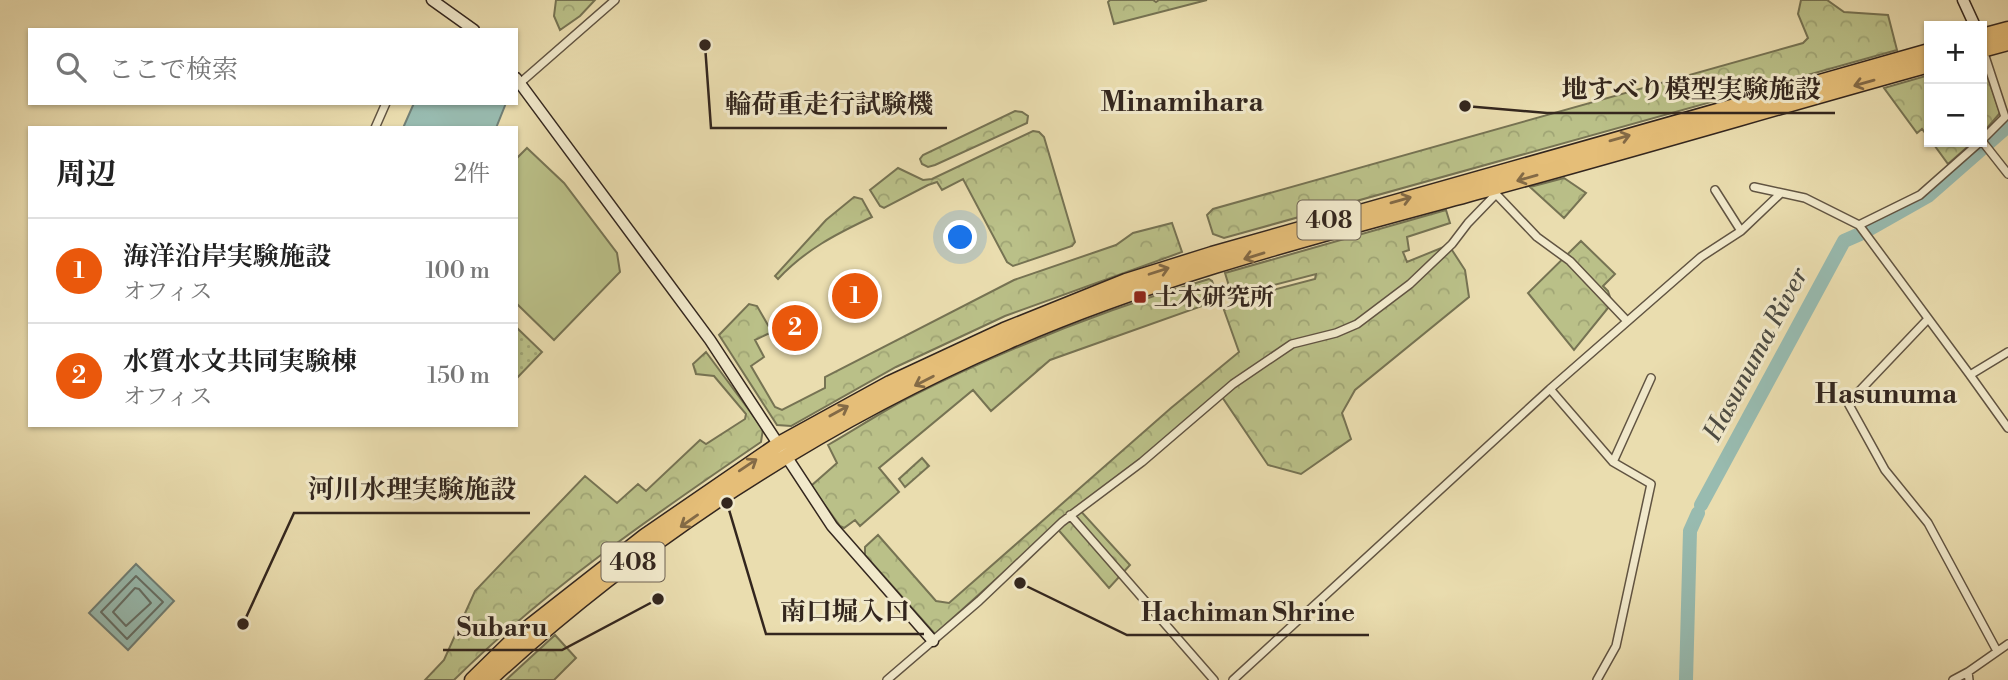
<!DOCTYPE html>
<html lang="ja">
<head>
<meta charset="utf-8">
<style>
	:root { --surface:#fff; --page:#f6f6f6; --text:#222; --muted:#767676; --line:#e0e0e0; --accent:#ea580c }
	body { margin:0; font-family:"Libre Bodoni","Noto Serif JP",serif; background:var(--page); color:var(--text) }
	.controls { position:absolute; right:21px; top:21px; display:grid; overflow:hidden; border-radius:0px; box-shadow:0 2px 5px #0004 }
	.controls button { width:63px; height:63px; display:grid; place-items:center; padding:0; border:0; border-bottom:2px solid var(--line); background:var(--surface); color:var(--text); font:35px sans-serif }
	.you { position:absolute; left:961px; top:238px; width:24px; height:24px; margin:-18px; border:5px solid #fff; border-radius:50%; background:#1a73e8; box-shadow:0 0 0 10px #1a73e833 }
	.badge { display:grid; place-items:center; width:46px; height:46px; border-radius:50%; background:var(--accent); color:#fff; font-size:23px; font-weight:700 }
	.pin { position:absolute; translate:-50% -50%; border:4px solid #fff; box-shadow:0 2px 7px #0006 }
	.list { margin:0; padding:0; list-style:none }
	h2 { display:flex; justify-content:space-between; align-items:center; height:91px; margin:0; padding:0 28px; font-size:30px }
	h2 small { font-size:23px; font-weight:400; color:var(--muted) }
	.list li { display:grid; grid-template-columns:46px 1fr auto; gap:21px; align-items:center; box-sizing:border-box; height:105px; padding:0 28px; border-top:2px solid var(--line) }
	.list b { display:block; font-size:26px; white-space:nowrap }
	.list p { margin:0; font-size:23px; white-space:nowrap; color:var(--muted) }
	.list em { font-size:23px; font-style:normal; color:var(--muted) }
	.icon { flex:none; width:38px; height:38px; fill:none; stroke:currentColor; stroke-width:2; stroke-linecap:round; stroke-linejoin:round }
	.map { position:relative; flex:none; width:2008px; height:680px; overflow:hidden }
	.search { position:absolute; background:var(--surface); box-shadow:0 2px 5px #0004; left:28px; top:28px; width:490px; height:77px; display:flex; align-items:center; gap:18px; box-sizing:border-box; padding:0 24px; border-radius:0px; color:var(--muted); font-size:26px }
	.panel { position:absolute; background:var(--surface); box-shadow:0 2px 5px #0004; left:28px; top:126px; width:490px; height:301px; border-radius:0px }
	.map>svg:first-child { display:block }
	.grass { fill:url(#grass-dots); stroke:#767353; stroke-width:2 }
	.forest { fill:url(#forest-crowns); stroke:#767353; stroke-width:2 }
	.pitch { fill:#bac088; stroke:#767353; stroke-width:2 }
	.water { fill:#98bbb0; stroke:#707f76; stroke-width:2 }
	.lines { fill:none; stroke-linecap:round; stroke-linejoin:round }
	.shore { stroke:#667067; stroke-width:2 }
	.river { stroke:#98bbb0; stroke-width:14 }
	.street-casing { stroke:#615442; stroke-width:10 }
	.secondary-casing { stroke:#33261e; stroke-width:13 }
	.highway-casing { stroke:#33261e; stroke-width:17 }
	.street { stroke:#f1e9cb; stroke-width:7 }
	.secondary { stroke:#f1e9cb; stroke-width:10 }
	.highway { stroke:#e5be78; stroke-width:14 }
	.oneway { stroke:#836a46 }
	.poi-dot { fill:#8f2418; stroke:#f1e9cb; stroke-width:2.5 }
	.labels { text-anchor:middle; stroke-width:6; stroke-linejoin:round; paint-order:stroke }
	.shield { fill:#f1e9cb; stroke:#6c6052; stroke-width:2 }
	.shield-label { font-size:23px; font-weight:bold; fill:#33261e }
	.poi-label { font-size:24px; font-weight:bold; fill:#33261e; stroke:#f1e9cb; text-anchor:start }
	.water-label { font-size:26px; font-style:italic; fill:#4c4b42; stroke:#f1e9cb }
	.quarter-label { font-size:28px; font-weight:bold; fill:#33261e; stroke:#f1e9cb }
	.leader { fill:none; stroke:#33261e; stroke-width:2.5 }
	.callout-dot { fill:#33261e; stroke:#f1e9cb; stroke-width:2.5 }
	.callout-label { font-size:26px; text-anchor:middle; font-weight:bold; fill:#33261e; stroke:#f1e9cb; stroke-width:6; stroke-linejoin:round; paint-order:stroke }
</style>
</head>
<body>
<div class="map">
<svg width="2008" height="680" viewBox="0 0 2008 680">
	<defs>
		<pattern id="grass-dots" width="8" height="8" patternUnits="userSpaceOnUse" patternTransform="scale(1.75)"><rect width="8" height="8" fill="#bac088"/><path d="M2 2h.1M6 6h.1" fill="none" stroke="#a0a575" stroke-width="1.8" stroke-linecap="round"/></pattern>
		<pattern id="forest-crowns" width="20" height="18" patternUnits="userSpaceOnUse" patternTransform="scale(1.75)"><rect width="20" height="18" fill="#bac088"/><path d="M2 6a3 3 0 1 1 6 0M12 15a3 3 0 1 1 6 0" fill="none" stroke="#a0a575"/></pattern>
	</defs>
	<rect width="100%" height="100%" fill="#eaddaf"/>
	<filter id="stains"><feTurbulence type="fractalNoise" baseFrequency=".00286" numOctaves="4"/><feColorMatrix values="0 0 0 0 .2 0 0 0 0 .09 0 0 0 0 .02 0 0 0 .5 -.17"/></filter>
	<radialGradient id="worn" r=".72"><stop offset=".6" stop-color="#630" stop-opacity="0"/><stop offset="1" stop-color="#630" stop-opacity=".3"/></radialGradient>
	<path class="grass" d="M516 327 542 352 516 379Z
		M922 458 929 466 905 487 899 479Z"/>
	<path class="forest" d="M556 0H595L580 16 560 30 554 16Z
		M1110 0H1153L1156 2 1159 0H1207L1114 24 1108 2Z
		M1801 0H1827L1844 12 1888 15 1897 50 1224 238 1213 234 1207 215 1213 209 1803 43 1808 38 1798 14Z
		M1982 59 2000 113 1982 134Z
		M1929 75V138L1922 129 1917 133 1884 88Z
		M1015 111 1022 112 1028 116 1027 123 935 165 928 167 922 164 920 159 923 155Z
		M1033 131 1039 132 1044 137 1075 242 1072 246 1013 266 1007 262 963 179 942 190 937 182 928 185 884 208 880 206 870 190 898 168 923 180 932 179Z
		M1932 142H1973L1948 164Z
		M1564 178 1586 193 1564 218 1530 187Z
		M854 197 862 199 872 217C836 234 805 250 778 279L775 276 826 220Z
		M1446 210 1450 223 1407 237 1409 250 1403 252 1407 262 1446 246 1450 247 1465 270 1469 297 1355 390 1342 413 1351 439 1301 474 1268 465 1222 397 1077 507 1130 565 1109 588 1055 526 935 634 865 555V547L878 535 936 601 949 603 1171 408 1239 352 1224 310 1233 307 1231 301 1315 279 1316 274 1232 296 1225 273Z
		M1172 223 1182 252 1005 316 896 367 791 426 777 425 719 335 749 304 757 306 772 332 755 340 764 357 751 366 775 407 782 410 825 388V377L1014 280 1116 245 1133 233Z
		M1581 241 1615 274 1603 286 1608 291 1612 303 1574 350 1528 293Z
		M1209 279 1212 281 1219 300 1050 360 991 411 973 390 879 468 899 492 860 526 855 520 844 528 840 526 811 486 837 463 828 445C854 430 880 413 906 399 1003 350 1105 309 1209 279Z
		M706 352 763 429 761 442C654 515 546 589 454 680H425L444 660 475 591 585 476 617 503 638 484 646 491 700 440 706 444 745 419 746 414 714 376 696 374 693 364Z
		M555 635 576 658 554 680H506Z"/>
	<path class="pitch" d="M527 148 564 183 617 253 620 272 554 340 516 303V159Z"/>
	<path class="water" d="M414 103H506L496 128H403Z
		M136 564 174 601 128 650 89 613Z"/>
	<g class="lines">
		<path class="shore" d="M136 576 163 602 127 639 101 612Z
			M135 588 139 589 151 603 126 626 113 612Z"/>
		<path class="river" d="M1868 230 1928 196 2008 126
			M1701 505 1844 241 1860 234
			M1686 680 1690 531 1698 513"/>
		<g class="street-casing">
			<path id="street" d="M520 83 615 0
				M375 128 386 103
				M1982 140 2005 117 1983 50
				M1982 141 2008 174
				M1754 187 1805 198 1859 225 1970 375 2008 352
				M1715 190 1741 231
				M1496 194 1537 237 1570 261 1627 321
				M1859 225 1920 195 1980 142
				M1927 320 1848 403 1885 470 1928 523 1997 651
				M1970 375 2008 428
				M1550 389 1613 462 1651 484 1616 646 1597 680
				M1613 462 1651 378
				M1070 515 1214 680
				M887 680 979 601 1062 522 1142 462 1233 384 1292 344 1336 333 1357 324 1410 284 1452 244 1468 223 1496 194 1495 188
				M1233 680 1550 389 1701 257 1741 231 1781 193
				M1953 680 1968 672
				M1969 680 1968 672 2008 644"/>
		</g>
		<g class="secondary-casing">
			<path id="secondary" d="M432 0 474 30
				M1963 0 1975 26
				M516 78 710 340 832 526 933 641"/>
		</g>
		<g class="highway-casing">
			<path id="highway" d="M1982 36 2008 29
				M1982 50 2008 43
				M472 680 515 638 645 536 779 444 890 383 1004 330 1126 281 1212 254 1929 51
				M489 680C641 540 818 424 1007 342 1160 275 1324 234 1485 190 1633 150 1781 106 1929 65"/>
		</g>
		<use href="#street" class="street"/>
		<use href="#secondary" class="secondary"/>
		<use href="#highway" class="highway"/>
	</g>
	<defs><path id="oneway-shaft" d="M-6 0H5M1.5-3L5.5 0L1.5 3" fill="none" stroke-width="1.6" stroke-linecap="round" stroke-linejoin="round" transform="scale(1.75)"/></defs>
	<g class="oneway">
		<use href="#oneway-shaft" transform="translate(1864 83) rotate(164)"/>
		<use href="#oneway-shaft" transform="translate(1620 138) rotate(-16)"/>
		<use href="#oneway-shaft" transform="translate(1527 178) rotate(164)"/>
		<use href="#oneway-shaft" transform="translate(1401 200) rotate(-16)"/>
		<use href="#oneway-shaft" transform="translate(1254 256) rotate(163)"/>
		<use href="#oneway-shaft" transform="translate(1159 271) rotate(-18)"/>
		<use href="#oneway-shaft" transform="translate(924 381) rotate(153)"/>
		<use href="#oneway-shaft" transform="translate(839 411) rotate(-29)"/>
		<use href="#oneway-shaft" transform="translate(748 465) rotate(-34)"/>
		<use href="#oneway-shaft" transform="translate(689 521) rotate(145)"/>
	</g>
	<rect class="poi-dot" x="1133" y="290" width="14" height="14" rx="3.5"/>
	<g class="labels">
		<g class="shield">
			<rect x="1297.5" y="200.5" width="63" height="39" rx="5"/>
			<rect x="601.5" y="542.5" width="63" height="39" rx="5"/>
		</g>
		<g class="shield-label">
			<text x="1329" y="228">408</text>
			<text x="633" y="570">408</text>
		</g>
		<g class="poi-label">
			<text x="1154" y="305">土木研究所</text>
		</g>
		<g class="water-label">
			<text transform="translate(1755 354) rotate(-62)" y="9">Hasunuma River</text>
		</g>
		<g class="quarter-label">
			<text x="1182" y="111">Minamihara</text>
			<text x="1886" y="403">Hasunuma</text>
		</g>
	</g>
	<path class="leader" d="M1465 106L1547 113H1835M705 45L711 128H947M243 624L294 513H530M727 503L766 634H924M1020 583L1127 635H1369M658 599L562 650H443"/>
	<g class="callout-dot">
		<circle cx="1465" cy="106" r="7"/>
		<circle cx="705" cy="45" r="7"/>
		<circle cx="243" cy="624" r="7"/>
		<circle cx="727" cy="503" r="7"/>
		<circle cx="1020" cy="583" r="7"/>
		<circle cx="658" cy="599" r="7"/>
	</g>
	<g class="callout-label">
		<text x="1691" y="98">地すべり模型実験施設</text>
		<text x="829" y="113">輪荷重走行試験機</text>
		<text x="412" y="498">河川水理実験施設</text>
		<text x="845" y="620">南口堀入口</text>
		<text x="1248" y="621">Hachiman Shrine</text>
		<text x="502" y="636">Subaru</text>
	</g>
	<rect width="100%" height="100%" filter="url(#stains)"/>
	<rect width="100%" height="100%" fill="url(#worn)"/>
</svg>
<div class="controls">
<button>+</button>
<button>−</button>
</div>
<div class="you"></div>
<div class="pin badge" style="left:855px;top:296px">1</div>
<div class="pin badge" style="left:795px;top:328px">2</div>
<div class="search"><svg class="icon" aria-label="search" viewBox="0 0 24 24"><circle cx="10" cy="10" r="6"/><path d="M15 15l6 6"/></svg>ここで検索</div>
<section class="panel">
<h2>周辺<small>2件</small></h2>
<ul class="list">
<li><span class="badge">1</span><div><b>海洋沿岸実験施設</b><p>オフィス</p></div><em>100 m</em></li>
<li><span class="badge">2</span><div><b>水質水文共同実験棟</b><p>オフィス</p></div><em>150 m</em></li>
</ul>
</section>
</div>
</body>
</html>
